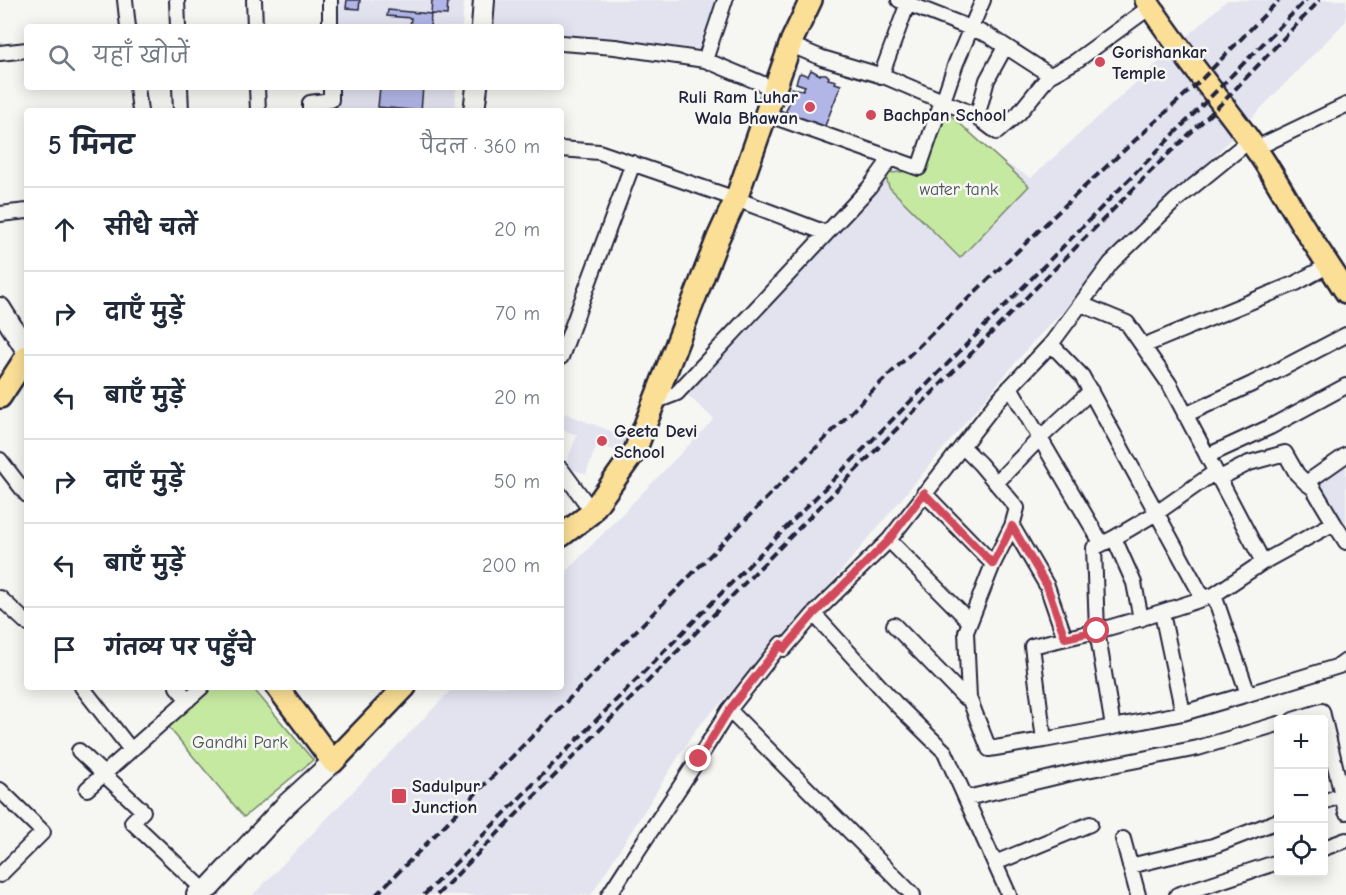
<!DOCTYPE html>
<html lang="hi">
<head>
<meta charset="utf-8">
<style>
	:root { --surface:#fff; --page:#f6f6f7; --text:#1f2937; --muted:#747a83; --line:#e0e1e3 }
	body { margin:0; font-family:"Comic Neue","Playpen Sans Deva",sans-serif; background:var(--page); color:var(--text) }
	.controls { position:absolute; right:18px; bottom:18px; display:grid; overflow:hidden; border-radius:6px; box-shadow:0 3px 15px #0003 }
	.controls button { width:54px; height:54px; display:grid; place-items:center; padding:0; border:0; border-bottom:2px solid var(--line); background:var(--surface); color:var(--text); font:30px sans-serif }
	.stop { position:absolute; width:18px; height:18px; margin:-14px; border:4px solid #d1495b; border-radius:50%; background:#fff }
	.stop.end { background:#d1495b; border-color:#fff; box-shadow:0 2px 6px #0008 }
	.list { margin:0; padding:0; list-style:none }
	h2 { display:flex; justify-content:space-between; align-items:center; height:78px; margin:0; padding:0 24px; font-size:26px }
	h2 small { font-size:20px; font-weight:400; color:var(--muted) }
	.list li { display:grid; grid-template-columns:39px 1fr auto; gap:18px; align-items:center; box-sizing:border-box; height:84px; padding:0 24px; border-top:2px solid var(--line) }
	.list b { display:block; font-size:22px; white-space:nowrap }
	.list em { font-size:20px; font-style:normal; color:var(--muted) }
	.icon { flex:none; width:33px; height:33px; fill:none; stroke:currentColor; stroke-width:2; stroke-linecap:round; stroke-linejoin:round }
	.map { position:relative; flex:none; width:1346px; height:895px; overflow:hidden }
	.search { position:absolute; background:var(--surface); box-shadow:0 3px 15px #0003; left:24px; top:24px; width:540px; height:66px; display:flex; align-items:center; gap:15px; box-sizing:border-box; padding:0 21px; border-radius:6px; color:var(--muted); font-size:22px }
	.panel { position:absolute; background:var(--surface); box-shadow:0 3px 15px #0003; left:24px; top:108px; width:540px; height:582px; border-radius:6px }
	.map>svg:first-child { display:block }
	.built { fill:#e2e3ef }
	.green { fill:#c6e9a2; stroke:#74866e; stroke-width:1.5 }
	.building { fill:#b2b6e7; stroke:#22223b; stroke-width:1.5 }
	.lines { fill:none; stroke-linecap:round; stroke-linejoin:round }
	.street-casing { stroke:#22223b; stroke-width:18 }
	.secondary-casing { stroke:#22223b; stroke-width:24 }
	.primary-casing { stroke:#22223b; stroke-width:26 }
	.street { stroke:#f6f6f2; stroke-width:14 }
	.secondary { stroke:#f6f6f2; stroke-width:20 }
	.primary { stroke:#fbdf96; stroke-width:21 }
	.rail { stroke:#22223b; stroke-width:4; stroke-dasharray:9 4.5; stroke-linecap:butt }
	.route { stroke:#d1495b; stroke-width:8 }
	.poi-dot { fill:#d1495b; stroke:#f6f6f2; stroke-width:2 }
	.labels { text-anchor:middle; stroke-width:5; stroke-linejoin:round; paint-order:stroke }
	.poi-label { font-size:18px; font-weight:bold; fill:#22223b; stroke:#f6f6f2; text-anchor:start }
	.park-label { font-size:18px; fill:#4b5455; stroke:#f6f6f2 }
</style>
</head>
<body>
<div class="map">
<svg width="1346" height="895" viewBox="0 0 1346 895">
	<rect width="100%" height="100%" fill="#f6f6f2"/>
	<filter id="ink" filterUnits="userSpaceOnUse"><feTurbulence type="fractalNoise" baseFrequency=".0167" numOctaves="2"/><feDisplacementMap in="SourceGraphic" scale="12" xChannelSelector="R" yChannelSelector="G"/><feConvolveMatrix kernelMatrix="1 2 1 2 8 2 1 2 1" color-interpolation-filters="sRGB"/></filter>
	<g filter="url(#ink)">
		<path class="built" d="M334 0H464L462 27H334Z
			M496 0H719L702 49 561 35V27H494Z
			M1227 0H1346V21L1032 343 811 607 696 729 591 895H253L454 687H561V577L714 419 680 388 892 170 919 176 947 130 1031 178Z
			M335 87H456L455 111H313L312 106H334Z
			M561 412 629 438 623 454 597 444 586 474 565 467 577 435 561 429Z
			M1346 463V529L1316 482Z"/>
		<path class="green" d="M946 111 1029 186 960 258 889 187 885 174 913 170 926 142Z
			M213 687H252L313 760 244 817 166 724Z"/>
		<path class="building" d="M347 0H360L359 9 346 8Z
			M432 0H448L447 15 431 14Z
			M388 10 431 14 430 27H410L411 18 387 16Z
			M811 70 820 75V74H826L829 77 828 79 836 81 835 83 841 85 823 131 784 116 791 98 788 97 791 88 803 90 805 86 796 83 799 74 801 73 808 76Z
			M380 87H423L421 111 378 107Z"/>
		<g class="lines">
			<g class="street-casing">
				<path id="street" d="M125 0 128 27
					M177 0 178 27
					M254 0 255 27
					M330 0V27
					M899 0 988 35 1050 75
					M561 43 615 47 705 60 775 89
					M791 45 822 58 886 77 973 114 997 132 1019 113 1049 76 1076 61 1150 7
					M0 53 27 50
					M705 60 725 0
					M881 76 909 0
					M137 87 140 111
					M180 87 181 111
					M257 87 258 111
					M943 101 956 63 983 0
					M310 111V103L331 100V87
					M766 114 919 168 942 101
					M977 117 987 80 1005 47
					M1256 148 1346 105
					M561 149 599 152 736 199 826 233
					M0 214 27 211
					M1081 304 1127 323 1170 385 1263 562 1334 523 1346 542
					M1051 344 1082 376 1203 598
					M1143 346 1296 283 1329 265
					M561 357 633 163
					M1010 387 1102 544
					M654 402 677 393 869 188 891 158
					M1185 415 1252 384 1346 335
					M962 446 980 464 1017 508 1012 526
					M1207 456 1270 427 1346 386
					M0 460 27 495
					M561 469 592 511
					M1218 479 1249 463 1285 453 1297 474 1306 483
					M996 483 1040 438 1091 391
					M924 493 993 564
					M1334 523 1313 488 1306 483 1346 455
					M1114 538 1158 512 1215 472
					M889 540 970 622
					M1263 562 1214 595 1248 694 1339 666 1346 661
					M0 598 27 623
					M814 614 895 703 945 752 1009 895
					M1141 619 1134 583 1114 538 1094 548 1097 631C1137 620 1175 608 1214 595
					M894 625 964 697 969 698
					M1097 631 1113 727 1044 740 1032 646Z
					M82 687 131 750
					M177 687 188 700
					M1183 713 1248 694
					M1293 720 1322 711 1346 812
					M1113 727 1183 713 1162 613
					M1044 740 989 749 969 698 966 632 993 564 1012 526 1047 586 1065 638
					M79 751 143 811 132 822 205 891
					M87 789 202 687
					M0 790 43 832 0 875
					M967 798 1072 773 1198 748 1278 724
					M1324 802 1346 793
					M1123 839 1138 895
					M1324 848 1346 840
					M995 863 1090 824
					M1130 866 1213 846 1278 821
					M609 895C648 833 691 773 729 710
					M913 895 729 710 781 644 784 649 814 614 889 540 999 399 1051 344 1111 263 1175 201 1250 140
					M1177 895 1278 862"/>
			</g>
			<g class="secondary-casing">
				<path id="secondary" d="M482 27 484 0
					M474 111 477 87
					M0 308 27 351
					M197 895 210 887 286 805 333 762"/>
			</g>
			<g class="primary-casing">
				<path id="primary" d="M1146 0C1179 52 1220 98 1255 148 1273 173 1287 200 1303 226 1317 248 1332 270 1346 292
					M0 397 27 356
					M561 536 590 514 635 451 718 238 736 199 792 40 811 0
					M277 687 333 762 405 687"/>
			</g>
			<use href="#street" class="street"/>
			<use href="#secondary" class="secondary"/>
			<use href="#primary" class="primary"/>
			<path class="rail" d="M376 895 869 394 1082 189 1202 79 1279 0
				M424 895 1306 0
				M437 895 1163 159 1223 102 1320 0"/>
		</g>
	</g>
	<g class="lines" filter="url(#ink)">
		<path class="route" d="M699 759 729 710 781 644 784 649 814 614 889 540 924 493 993 564 1012 526 1047 586 1065 638 1097 631"/>
	</g>
	<g class="poi-dot">
		<circle cx="1100" cy="62" r="6"/>
		<circle cx="810" cy="107" r="6"/>
		<circle cx="871" cy="115" r="6"/>
		<circle cx="602" cy="441" r="6"/>
		<rect x="391" y="788" width="16" height="16" rx="3"/>
	</g>
	<g class="labels">
		<g class="poi-label">
			<text x="1112" y="58">Gorishankar<tspan x="1112" dy="21">Temple</tspan></text>
			<text x="798" y="103" text-anchor="end">Ruli Ram Luhar<tspan x="798" dy="21">Wala Bhawan</tspan></text>
			<text x="883" y="121">Bachpan School</text>
			<text x="614" y="437">Geeta Devi<tspan x="614" dy="21">School</tspan></text>
			<text x="412" y="792">Sadulpur<tspan x="412" dy="21">Junction</tspan></text>
		</g>
		<g class="park-label">
			<text x="959" y="195">water tank</text>
			<text x="240" y="748">Gandhi Park</text>
		</g>
	</g>
</svg>
<div class="controls">
<button>+</button>
<button>−</button>
<button><svg class="icon" aria-label="locate" viewBox="0 0 24 24"><circle cx="12" cy="12" r="6"/><path d="M12 2v4M12 18v4M2 12h4M18 12h4"/></svg></button>
</div>
<div class="stop" style="left:1097px;top:631px"></div>
<div class="stop end" style="left:699px;top:759px"></div>
<div class="search"><svg class="icon" aria-label="search" viewBox="0 0 24 24"><circle cx="10" cy="10" r="6"/><path d="M15 15l6 6"/></svg>यहाँ खोजें</div>
<section class="panel">
<h2>5 मिनट<small>पैदल · 360 m</small></h2>
<ul class="list">
<li><svg class="icon" aria-label="ahead" viewBox="0 0 24 24"><path d="M12 20V5M6 11l6-6 6 6"/></svg><div><b>सीधे चलें</b></div><em>20 m</em></li>
<li><svg class="icon" aria-label="right" viewBox="0 0 24 24"><path d="M7 20v-9h11M14 6l5 5-5 5"/></svg><div><b>दाएँ मुड़ें</b></div><em>70 m</em></li>
<li><svg class="icon" aria-label="left" viewBox="0 0 24 24"><path d="M17 20v-9H6M10 6l-5 5 5 5"/></svg><div><b>बाएँ मुड़ें</b></div><em>20 m</em></li>
<li><svg class="icon" aria-label="right" viewBox="0 0 24 24"><path d="M7 20v-9h11M14 6l5 5-5 5"/></svg><div><b>दाएँ मुड़ें</b></div><em>50 m</em></li>
<li><svg class="icon" aria-label="left" viewBox="0 0 24 24"><path d="M17 20v-9H6M10 6l-5 5 5 5"/></svg><div><b>बाएँ मुड़ें</b></div><em>200 m</em></li>
<li><svg class="icon" aria-label="arrive" viewBox="0 0 24 24"><path d="M6 21V4h12l-3 4 3 4H6"/></svg><div><b>गंतव्य पर पहुँचे</b></div></li>
</ul>
</section>
</div>
</body>
</html>
